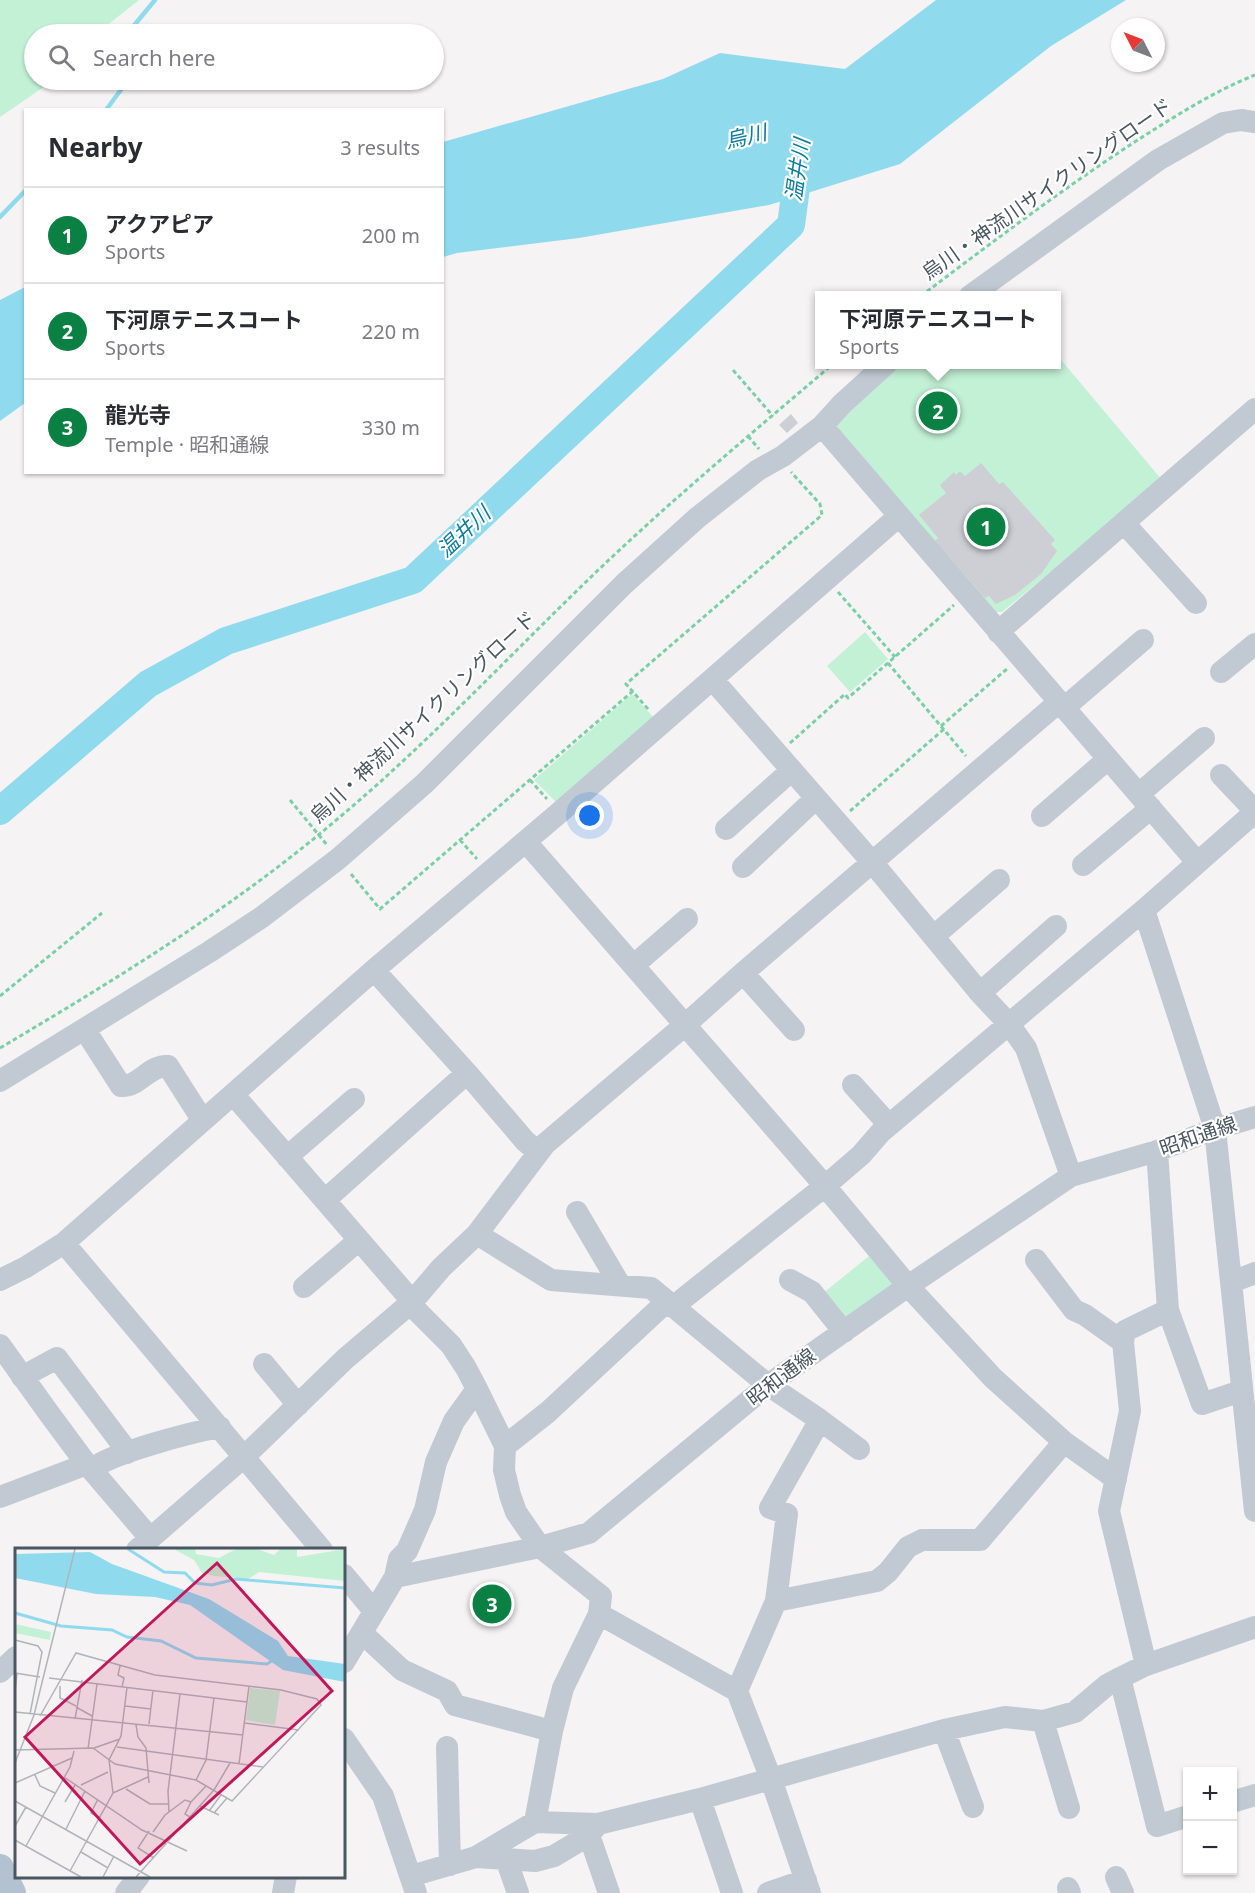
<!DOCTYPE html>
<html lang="en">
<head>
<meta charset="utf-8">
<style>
	:root { --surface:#fff; --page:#f2f2f3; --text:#2b2b33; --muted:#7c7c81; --line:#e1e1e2; --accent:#0b8043 }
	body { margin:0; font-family:"Noto Sans","Noto Sans JP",sans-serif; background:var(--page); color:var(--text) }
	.controls { position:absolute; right:18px; bottom:18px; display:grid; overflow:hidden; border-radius:0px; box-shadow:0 2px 4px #0004 }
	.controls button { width:54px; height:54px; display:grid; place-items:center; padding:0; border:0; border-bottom:2px solid var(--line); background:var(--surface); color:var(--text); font:30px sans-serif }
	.compass { position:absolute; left:1111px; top:18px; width:54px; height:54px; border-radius:50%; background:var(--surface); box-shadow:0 2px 4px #0004; rotate:312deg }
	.you { position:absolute; left:590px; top:816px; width:21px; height:21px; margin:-15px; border:4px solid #fff; border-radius:50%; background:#1a73e8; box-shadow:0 0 0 9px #1a73e833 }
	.badge { display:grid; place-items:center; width:39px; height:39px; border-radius:50%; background:var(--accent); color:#fff; font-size:20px; font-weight:700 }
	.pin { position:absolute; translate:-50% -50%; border:3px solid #fff; box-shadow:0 2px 6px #0006 }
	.popup { position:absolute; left:815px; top:291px; width:246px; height:78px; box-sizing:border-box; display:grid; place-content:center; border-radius:0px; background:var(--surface); filter:drop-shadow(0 2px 4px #0005); font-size:20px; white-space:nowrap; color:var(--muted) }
	.popup b { font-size:22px; color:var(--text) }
	.popup::after { content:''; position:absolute; left:50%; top:100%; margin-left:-12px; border:12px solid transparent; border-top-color:var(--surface) }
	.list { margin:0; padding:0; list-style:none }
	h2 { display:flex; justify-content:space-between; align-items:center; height:78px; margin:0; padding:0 24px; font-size:26px }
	h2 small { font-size:20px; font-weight:400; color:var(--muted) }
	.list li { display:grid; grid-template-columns:39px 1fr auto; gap:18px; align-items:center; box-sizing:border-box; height:96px; padding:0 24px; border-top:2px solid var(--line) }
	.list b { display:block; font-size:22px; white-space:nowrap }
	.list p { margin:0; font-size:20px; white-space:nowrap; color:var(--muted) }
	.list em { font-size:20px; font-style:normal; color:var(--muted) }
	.icon { flex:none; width:33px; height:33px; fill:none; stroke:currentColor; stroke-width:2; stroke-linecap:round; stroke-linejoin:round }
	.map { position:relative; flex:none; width:1255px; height:1893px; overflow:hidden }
	.search { position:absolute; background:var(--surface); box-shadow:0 2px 4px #0004; left:24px; top:24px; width:420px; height:66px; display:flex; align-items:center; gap:15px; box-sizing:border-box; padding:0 21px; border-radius:33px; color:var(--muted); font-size:22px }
	.panel { position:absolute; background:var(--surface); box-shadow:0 2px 4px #0004; left:24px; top:108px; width:420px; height:366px; border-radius:0px }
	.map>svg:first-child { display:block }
	.green { fill:#c3f1d5 }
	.water { fill:#90daee }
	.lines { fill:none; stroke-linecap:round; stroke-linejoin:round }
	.stream { stroke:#90daee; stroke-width:4.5 }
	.river { stroke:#90daee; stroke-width:28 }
	.building { fill:#cdcfd5 }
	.path { stroke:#7ad0a6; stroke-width:3; stroke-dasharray:4.5 3; stroke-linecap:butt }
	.minor { stroke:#c1cad2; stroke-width:22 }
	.major { stroke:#b3c2d1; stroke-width:28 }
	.labels { text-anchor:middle; stroke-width:4.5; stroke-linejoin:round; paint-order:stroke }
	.street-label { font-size:20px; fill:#4a5661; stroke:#fff }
	.water-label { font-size:21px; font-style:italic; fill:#0c7c9b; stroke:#fff }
	.inset-river { fill:none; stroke:#90daee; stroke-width:3 }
	.inset-road { fill:none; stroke:#b1b4b9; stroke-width:1.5 }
	.view { fill:#c2185b; fill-opacity:0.15; stroke:#c2185b; stroke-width:3 }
	.inset-edge { fill:none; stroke:#4a5661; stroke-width:3 }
</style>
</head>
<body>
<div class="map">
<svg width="1255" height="1893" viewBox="0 0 1255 1893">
	<rect width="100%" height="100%" fill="#f5f3f3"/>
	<path class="green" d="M0 0H139L96 34H34V80H54L0 117Z
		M1057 355 1162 480 1002 612H991L835 429 846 408 899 365 1056 364Z
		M865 632 888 659 850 692 827 666Z
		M632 694 656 720 559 805 534 780Z
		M873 1253 898 1279 845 1322 822 1294Z"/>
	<path class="water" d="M936 0H1126L1051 46 900 164 769 205 579 238 457 253 443 257V142L663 79 720 53 845 69Z
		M25 287V403L0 421V300Z"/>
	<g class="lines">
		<path class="stream" d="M127 34 155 0
			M106 110 128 80
			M0 217 26 190"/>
		<path class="river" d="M0 811 148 684 226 641 413 580 791 225 800 158"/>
	</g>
	<path class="building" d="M791 414 798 423 787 433 779 425Z
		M981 463 999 484 1003 482 1055 540 1051 544 1057 551 1041 574 1015 595 996 604 989 596 985 598 935 541 938 538 919 515 946 493 940 485 954 472 956 475 960 471 965 476Z"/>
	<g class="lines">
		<path class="path" d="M921 296C995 240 1069 184 1147 134 1182 112 1217 90 1255 75
			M733 370 773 416
			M748 436 759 449
			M838 592 895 657
			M888 663 966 756
			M648 709 626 684 822 515 820 504 791 472
			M941 726 1008 668
			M790 743 845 694 848 698 954 605
			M530 780 547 799
			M290 800 327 845
			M850 811 944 729
			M460 840 477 859
			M351 874 380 909 633 691
			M0 996 102 913
			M0 1048C118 978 236 906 341 816 430 741 509 656 592 576 669 502 752 433 833 364"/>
		<path class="minor" d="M970 296 1158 160 1223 123 1241 120 1255 122
			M822 426 1197 862
			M1124 523 1196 603
			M998 632 1255 409
			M1221 672 1255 644
			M713 680 872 862 980 993 1009 1024 1026 1048 1071 1176
			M1064 708 1143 640
			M1221 775 1255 811
			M1139 794 1204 738
			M1042 816 1108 759
			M726 829 792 770
			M526 842 825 1186 908 1286 993 1378 1064 1442 1116 1479
			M1083 865 1151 808
			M743 867 816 798
			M1144 910 1215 1129 1255 1511
			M934 936 999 880
			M634 965 687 919
			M374 970 467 1073 525 1141 538 1152
			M743 973 794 1030
			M980 993 1056 926
			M85 1030 121 1086C138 1088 150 1064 168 1066L198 1113 204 1119
			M0 1081 209 952 262 917 338 859 425 783 624 584 697 518 758 470 783 456 822 426 842 404 886 364
			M853 1085 889 1125
			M233 1094 405 1293 418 1312 451 1345 466 1368 477 1389 505 1446 504 1470 510 1495 516 1512 540 1547 601 1596 599 1614 737 1691 771 1779 810 1893
			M1157 1151 1168 1310 1202 1404 1241 1391
			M287 1157 354 1099
			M325 1200 467 1073
			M577 1212 620 1285
			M477 1234 551 1280 651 1288 768 1385 820 1420 859 1449
			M64 1243 322 1550
			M1036 1260 1074 1310 1085 1315 1123 1342
			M0 1280 26 1267 64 1243 374 970 559 813 899 516
			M790 1280 812 1292 844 1332
			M1232 1282 1255 1273
			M304 1287 359 1240
			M0 1345 48 1412 85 1462 150 1538
			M264 1364 298 1405
			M22 1377 57 1358 124 1447 127 1453
			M505 1446 548 1412 662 1306H674L825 1186 861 1155 881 1132 1144 910 1255 812
			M92 1469C111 1453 193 1432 220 1427
			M0 1497 79 1467 85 1462
			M137 1550 245 1456 345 1359 412 1302 441 1268 477 1234 545 1144 685 1025 743 973 1059 702
			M344 1575 374 1611
			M395 1577 399 1559 407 1551 425 1510 436 1462 454 1421 477 1389
			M776 1601 877 1581 888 1572 908 1547 922 1540H980L1064 1442
			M362 1633 402 1670 447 1691 455 1705 552 1731
			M344 1662 395 1577 540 1547 589 1533 768 1385 908 1286 1071 1176 1157 1151 1215 1129 1255 1117
			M1146 1665 1109 1511 1130 1411 1123 1342 1125 1331 1168 1310
			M0 1672 16 1657
			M1120 1678 1157 1826 1188 1816
			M737 1691 776 1601 787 1514 770 1508 820 1420
			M1043 1721 1069 1808
			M944 1730 973 1807
			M344 1739 383 1796 416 1893
			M447 1747 450 1865
			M700 1799 732 1893
			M1232 1802 1255 1795
			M535 1822 552 1731 563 1688 599 1614
			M589 1835 609 1893
			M476 1857 535 1822 598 1824
			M506 1859 518 1893
			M411 1876 476 1857 535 1861 554 1856 589 1835 598 1824 700 1799 944 1730 1005 1717 1043 1721 1075 1712 1107 1685 1120 1678 1146 1665 1255 1627
			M1116 1877 1123 1893
			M1068 1888 1070 1893
			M126 1893 139 1876
			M283 1893 286 1876
			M768 1893 806 1880"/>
		<path class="major" d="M0 1868 12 1893"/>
	</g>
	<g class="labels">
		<g class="street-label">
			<text transform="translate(1047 189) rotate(-35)" y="7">烏川・神流川サイクリングロード</text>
			<text transform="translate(423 717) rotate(-43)" y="7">烏川・神流川サイクリングロード</text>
			<text transform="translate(1198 1136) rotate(-19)" y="7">昭和通線</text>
			<text transform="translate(781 1377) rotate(-37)" y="7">昭和通線</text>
		</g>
		<g class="water-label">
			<text transform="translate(746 137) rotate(-13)" y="7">烏川</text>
			<text transform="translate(798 170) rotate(-82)" y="7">温井川</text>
			<text transform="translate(464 532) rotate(-43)" y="7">温井川</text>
		</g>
	</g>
	<g transform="translate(15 1548)">
		<rect width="330" height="330" fill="#f5f3f3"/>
		<path d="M159 1H180L181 6 204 10 221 1H242L259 7 265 1H282V9L330 1V33L244 24 233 31 199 28 187 25 179 12ZM0 76 36 84 35 92 0 85ZM235 140 265 143 260 177 231 172Z" fill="#c3f1d5"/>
		<path d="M75 4 97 16 194 51 263 93 273 108 330 116V134L268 122 175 57 140 49 81 46 0 30V6Z" fill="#90daee"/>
		<path class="inset-river" d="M113 1 149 24 170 25 180 35 197 37 221 31 330 40M0 65 46 78 97 82 112 89 146 93 181 110 252 116 258 112"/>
		<path class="inset-road" d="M0 92 23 98 27 104 15 166M105 118 103 127 109 130 107 139M0 125 25 129M34 130 232 154M45 138V150L61 158M0 144 2 125M110 158 136 161M61 159 77 168M0 164 228 187M60 171 67 132M230 175 284 182M134 176 138 142M121 177 123 189 131 200 134 235M102 199 248 219M79 200 105 191M73 201 82 136M0 202 78 200 100 216 181 232 217 253 306 157 302 151 266 142 140 127 61 105 25 168M0 215 19 167 60 1M224 216 234 138M20 227 25 238 40 245M49 229 127 282 172 303M181 232 191 212 199 150M0 235 57 210M66 237 93 224M111 241 135 256H153M98 245 133 229M83 251 76 265 85 270M0 253 135 329M50 254 60 237M185 258 204 267M194 263 206 247M154 264 153 243 165 146M199 265 212 250M175 269 170 266 176 254 191 238M0 278 11 259M51 281 70 243M134 283 123 300 139 310M138 284 150 267 170 252 176 254M0 292 66 329M11 298 55 219 59 203M66 304 93 320M55 323 98 245 94 212 106 188 112 139M88 329 99 308M121 329 199 242 215 215"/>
		<path class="view" d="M202 15 317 143 125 316 10 189Z"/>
		<rect width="330" height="330" class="inset-edge"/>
	</g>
</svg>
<div class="controls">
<button>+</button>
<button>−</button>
</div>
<svg class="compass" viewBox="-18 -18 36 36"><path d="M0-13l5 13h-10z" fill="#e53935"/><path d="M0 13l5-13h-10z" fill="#7c7c81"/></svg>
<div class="you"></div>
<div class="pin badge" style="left:986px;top:527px">1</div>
<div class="pin badge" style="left:938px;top:411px">2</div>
<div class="popup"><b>下河原テニスコート</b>Sports</div>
<div class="pin badge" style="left:492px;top:1604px">3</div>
<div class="search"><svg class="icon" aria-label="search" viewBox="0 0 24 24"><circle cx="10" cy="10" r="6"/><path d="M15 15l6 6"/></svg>Search here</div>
<section class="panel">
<h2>Nearby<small>3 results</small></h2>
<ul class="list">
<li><span class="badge">1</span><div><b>アクアピア</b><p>Sports</p></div><em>200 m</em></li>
<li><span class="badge">2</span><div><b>下河原テニスコート</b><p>Sports</p></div><em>220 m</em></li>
<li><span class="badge">3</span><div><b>龍光寺</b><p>Temple · 昭和通線</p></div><em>330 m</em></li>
</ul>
</section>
</div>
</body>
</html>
